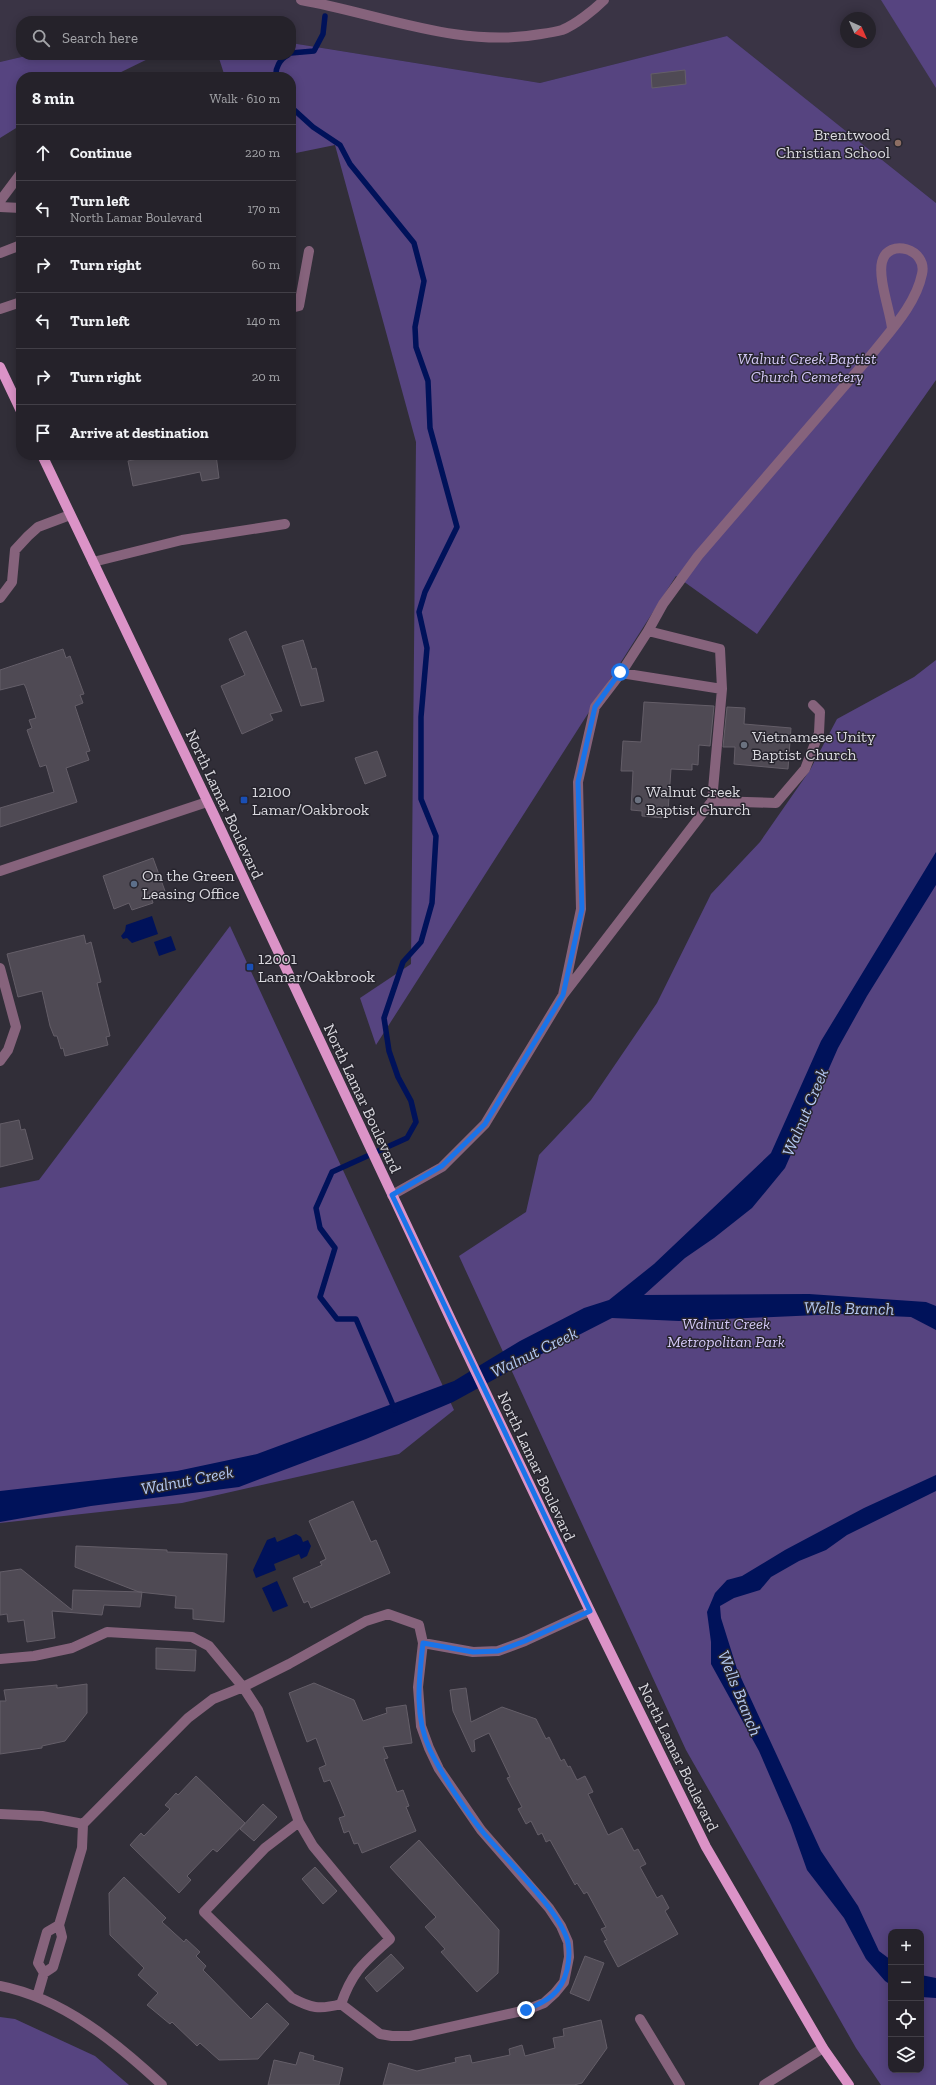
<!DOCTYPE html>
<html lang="en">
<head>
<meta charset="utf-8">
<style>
	:root { --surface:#25222a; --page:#2d2a32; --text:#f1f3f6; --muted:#a3a4a8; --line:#423f47 }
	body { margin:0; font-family:"Zilla Slab",serif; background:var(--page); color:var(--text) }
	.controls { position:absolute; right:12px; bottom:12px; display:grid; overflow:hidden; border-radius:8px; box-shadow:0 2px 10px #0003 }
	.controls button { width:36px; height:36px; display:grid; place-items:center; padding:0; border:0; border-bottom:1px solid var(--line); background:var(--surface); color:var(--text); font:20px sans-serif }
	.compass { position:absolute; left:840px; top:12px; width:36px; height:36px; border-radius:50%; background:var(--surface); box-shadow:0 2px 10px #0003; rotate:135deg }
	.stop { position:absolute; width:12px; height:12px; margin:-9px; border:3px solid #1a73e8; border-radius:50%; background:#fff }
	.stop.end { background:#1a73e8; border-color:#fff; box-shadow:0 1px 4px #0008 }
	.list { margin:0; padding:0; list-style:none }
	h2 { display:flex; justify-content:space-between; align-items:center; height:52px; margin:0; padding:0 16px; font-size:17px }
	h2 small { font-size:13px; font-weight:400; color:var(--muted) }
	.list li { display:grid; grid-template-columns:26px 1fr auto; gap:12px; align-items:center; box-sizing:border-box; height:56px; padding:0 16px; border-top:1px solid var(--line) }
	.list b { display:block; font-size:15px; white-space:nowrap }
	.list p { margin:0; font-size:13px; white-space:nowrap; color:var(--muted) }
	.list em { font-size:13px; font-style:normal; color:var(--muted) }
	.icon { flex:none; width:22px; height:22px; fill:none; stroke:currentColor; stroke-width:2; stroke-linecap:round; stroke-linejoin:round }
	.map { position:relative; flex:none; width:936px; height:2085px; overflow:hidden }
	.search { position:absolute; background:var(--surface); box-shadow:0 2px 10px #0003; left:16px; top:16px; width:280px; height:44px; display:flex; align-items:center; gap:10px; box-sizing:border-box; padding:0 14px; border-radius:16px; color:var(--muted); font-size:15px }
	.panel { position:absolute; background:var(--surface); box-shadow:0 2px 10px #0003; left:16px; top:72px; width:280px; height:388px; border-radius:16px }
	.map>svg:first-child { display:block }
	.education { fill:#3a3445; fill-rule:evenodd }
	.green { fill:#564480; fill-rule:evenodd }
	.water { fill:#00125a }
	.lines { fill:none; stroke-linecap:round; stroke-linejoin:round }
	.stream { stroke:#00125a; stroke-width:5.5 }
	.building { fill:#4f4a54; stroke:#645e68 }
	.minor { stroke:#86637c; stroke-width:10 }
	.major { stroke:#db93c7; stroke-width:10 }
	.route { stroke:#1a73e8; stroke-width:5 }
	.education-dot { fill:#8d6e63; stroke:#27252e; stroke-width:1.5 }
	.worship-dot { fill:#6b7280; stroke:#27252e; stroke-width:1.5 }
	.transit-dot { fill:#1a4fb4; stroke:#27252e; stroke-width:1.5 }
	.service-dot { fill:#5c6f8a; stroke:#27252e; stroke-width:1.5 }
	.labels { text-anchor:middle; stroke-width:3; stroke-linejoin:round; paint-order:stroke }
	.poi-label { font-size:16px; fill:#d9d8de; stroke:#27252e; text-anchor:start }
	.park-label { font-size:16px; font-style:italic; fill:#d4c9f6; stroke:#27252e }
	.street-label { font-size:16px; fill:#d9d8de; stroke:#27252e }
	.water-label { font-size:17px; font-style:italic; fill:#b4c9f3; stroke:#27252e }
</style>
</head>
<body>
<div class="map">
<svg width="936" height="2085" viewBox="0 0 936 2085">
	<rect width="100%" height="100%" fill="#312e38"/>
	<path class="education" d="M0 0H936V203L727 36 540 83 291 43V21H21V55H30L0 62ZM846 18H870V42H846Z"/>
	<path class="green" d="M881 0H936V88Z
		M727 36 936 203V380L757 634 676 576 376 1045 360 998 411 964 416 442 335 145 291 154V77H225L218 55H291V43L540 83Z
		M30 55H156L111 77H21V125L0 138V62Z
		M936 660V2085H881L856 2048 686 1750 459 1256 526 1212 539 1155 591 1100 657 1003 711 894 760 842 810 770 837 719 914 677ZM891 1932H921V2070H891Z
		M230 926 454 1410 399 1454 182 1503 0 1523V1188L39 1180Z
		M0 2017 15 2019 95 2056 129 2085H0Z"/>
	<path class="water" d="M936 852V885L867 996 838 1048 785 1168 752 1208 714 1238 685 1258 644 1295 809 1294 926 1302 936 1306V1330L911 1317 841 1314 679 1321 612 1318 524 1363 453 1402 366 1439 239 1487 91 1506 0 1522V1491L177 1471 257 1454 454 1381 520 1341 584 1308 609 1300 654 1264 771 1153 821 1041Z
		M152 916 158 934 132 943 127 938 123 939 121 936 125 931 126 925Z
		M171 936 176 950 159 956 154 942Z
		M936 1475V1491L847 1535 826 1550 799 1561 771 1577 760 1590 734 1598 720 1606 721 1618 737 1669 821 1851 858 1906 879 1951 891 1960V1985L885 1981 866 1959 844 1918 807 1870 791 1825 759 1751 711 1664V1642L707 1612 715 1593 727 1580 742 1576 785 1550 864 1508Z
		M296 1534 301 1537 303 1542 308 1540 311 1546 307 1556 301 1559 299 1554 274 1564 276 1570 256 1578 253 1570 267 1540 275 1537 277 1542Z
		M277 1581 288 1606 273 1612 262 1588Z
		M921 1975 936 1978V1998L921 1997Z"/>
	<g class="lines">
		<path class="stream" d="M291 53 314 51 323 34 325 16
			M276 77C275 68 280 59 288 55
			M291 107 313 127 340 145 350 164 414 243 424 281 415 327 416 347 428 381 430 428 457 527 425 592 419 612 427 648 421 717V799L436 836 432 903 421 942 403 962 384 1018 389 1051 398 1077 411 1101 416 1122 407 1138 332 1172 316 1208 320 1228 335 1248 320 1297 337 1319H356L395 1410"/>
	</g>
	<path class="building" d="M685 70 686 84 652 88 651 74Z
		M156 455H216L219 478 202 481 200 472 133 486 128 461Z
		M246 631 282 711 270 714 273 720 242 734 221 686 245 675 229 639Z
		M303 640 312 669 316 668 324 701 301 706 282 646Z
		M63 649 66 658 70 656 84 694 80 695 83 703 75 706 90 751 86 752 89 760 66 768 77 802 0 827V808L54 792 46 765 40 767 27 730 32 728 29 720 36 718 26 688 24 684 0 690V670Z
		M644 702 714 706 710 746 699 745 698 765 692 764V770L671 769 668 812H664V818L642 816V811L631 810 633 771H621L623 741 641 742Z
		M727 707 745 708 744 724 791 728 788 769 734 764 735 747H723Z
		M377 751 386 776 365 784 355 758Z
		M153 858 165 891 151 896 153 903 132 910 129 903 114 909 103 876Z
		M84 935 86 944 91 942 101 982 97 983 110 1036 106 1037 108 1045 65 1056 63 1048 61 1049 57 1036H54L50 1026 42 991 18 997 7 954Z
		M19 1120 21 1130 25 1129 33 1159 0 1167V1124Z
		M353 1501 371 1542 376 1540 390 1573 311 1608 308 1601 304 1603 293 1578 322 1565 320 1562 326 1559 309 1521Z
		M76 1546 167 1550V1552L227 1554 224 1622 193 1619V1609L175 1608 176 1596 139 1592 75 1567Z
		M21 1569 72 1610 73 1590 142 1592 140 1607 104 1605 102 1615 52 1611 55 1638 27 1642 24 1620 8 1622 7 1614 0 1615V1572Z
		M156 1648 196 1650 195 1671 156 1669Z
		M314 1683 354 1700 363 1721 387 1713 386 1708 406 1705 412 1743 383 1747 388 1758 384 1759 397 1792 403 1790 409 1806 406 1807 416 1831 362 1853 358 1843 354 1844 349 1831 344 1833 339 1818 345 1816 338 1799 330 1780 324 1782 319 1768 326 1765 316 1738 307 1742 289 1693Z
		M87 1684V1713L65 1741 42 1746V1748L0 1754V1701H6L4 1690 57 1685V1688Z
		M466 1688 471 1722 502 1707 536 1719 546 1739 549 1737 561 1761 564 1759 568 1767 570 1766 577 1780 585 1776 593 1792 588 1794 608 1835 622 1828 634 1851 638 1849 646 1864 640 1867 657 1898 662 1895 669 1908 665 1911 678 1934 618 1967 604 1941 607 1940 601 1929 606 1927 587 1892 584 1894 577 1883 575 1885 550 1840 546 1842 542 1833 538 1835 531 1821 526 1824 518 1809 522 1807 507 1778 510 1777 489 1733 474 1740 475 1751 472 1752 453 1711 450 1690Z
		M196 1776 245 1823 217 1852 213 1849 187 1876 191 1880 179 1893 130 1845 141 1833 144 1836 170 1809 165 1805 176 1793 178 1795Z
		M263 1804 277 1817 254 1841 240 1829Z
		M419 1840 499 1930 498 1973 477 1992 441 1952 445 1949 425 1927 436 1917 390 1867Z
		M315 1867 337 1891 323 1904 302 1879Z
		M124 1877 166 1918 162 1922 184 1942 186 1939 200 1952 196 1956 206 1966 203 1970 251 2019 267 2003 289 2024 258 2059 219 2060 200 2043 197 2046 172 2022 170 2024 147 2005 158 1993 138 1975 144 1968 110 1935 109 1893Z
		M391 1954 404 1968 377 1992 365 1978Z
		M585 1956 604 1963 589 2001 570 1993Z
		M601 2020 607 2048 582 2083 574 2085H383L389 2063 417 2071 456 2062 455 2058 470 2055 472 2063 510 2055 509 2049 522 2045 525 2056 555 2048 553 2038 564 2036 563 2029Z
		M300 2052 314 2056 313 2060 343 2068 339 2085H268L274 2060 296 2065Z"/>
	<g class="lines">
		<path class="minor" d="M301 0C380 14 460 49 541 34 548 33 555 32 562 30 575 25 594 10 604 0
			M0 201 21 173
			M0 207 21 208
			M0 253 21 245
			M291 308 299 306 309 251
			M0 309 21 302
			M93 562 182 540 285 524
			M0 598 12 582 15 550 28 536 38 527 70 515
			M648 631 663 604 698 556 872 354C891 330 916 304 922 274 928 249 888 237 882 262 878 278 890 311 892 328
			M621 673 648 631 720 649 722 689
			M712 801 776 803 805 769 819 733 820 712 813 705
			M0 871 207 802
			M0 968 16 1027 8 1050 0 1061
			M392 1195 442 1167 485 1124 563 995 712 801 722 689 621 673 595 707 578 782 581 909 563 995
			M423 1643 473 1652 498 1651 525 1641 590 1611
			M0 1659 34 1656 72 1648 107 1632 192 1637 209 1646 243 1687 258 1710 299 1822 313 1846 390 1939C364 1963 353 1970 341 2004
			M0 1814 42 1816 83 1824
			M44 1973 38 1963 47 1932 59 1925
			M0 1986C62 1998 117 2043 162 2085
			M37 1997 44 1973 53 1967 62 1937 59 1925 82 1848 83 1824 188 1718 213 1699 243 1687 289 1664 366 1621 388 1614 419 1625 423 1643 418 1687 421 1726 429 1748 439 1769 481 1830 549 1908 561 1926 568 1942 569 1957 564 1982 555 1993 544 2003 526 2010 410 2036H392L380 2034 341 2004C319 2010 311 2008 292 1998L204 1912 265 1848 299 1822
			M640 2019 680 2085
			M764 2085 823 2048"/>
		<path class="major" d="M0 367 21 411
			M42 455 214 815 453 1324 590 1611 684 1802 706 1847 823 2048 849 2085"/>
	</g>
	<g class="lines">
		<path class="route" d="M526 2010C547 2001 561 1994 567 1970 569 1961 570 1953 568 1943 562 1912 504 1858 482 1831 465 1810 442 1775 430 1750 414 1716 419 1679 423 1643L473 1652 498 1651 525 1641 590 1611 392 1195 442 1166 485 1124 563 995 582 909 578 782 595 707 620 672"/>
	</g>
	<circle class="education-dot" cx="898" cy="143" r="4"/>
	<g class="worship-dot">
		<circle cx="744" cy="745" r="4"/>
		<circle cx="638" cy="800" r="4"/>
	</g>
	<g class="transit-dot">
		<rect x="240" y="796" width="8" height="8" rx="2"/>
		<rect x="246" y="963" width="8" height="8" rx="2"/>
	</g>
	<circle class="service-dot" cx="134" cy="884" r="4"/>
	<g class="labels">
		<g class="poi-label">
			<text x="890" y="140" text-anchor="end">Brentwood<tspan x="890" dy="18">Christian School</tspan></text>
			<text x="752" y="742">Vietnamese Unity<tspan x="752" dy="18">Baptist Church</tspan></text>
			<text x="252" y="797">12100<tspan x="252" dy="18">Lamar/Oakbrook</tspan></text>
			<text x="646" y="797">Walnut Creek<tspan x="646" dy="18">Baptist Church</tspan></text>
			<text x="142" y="881">On the Green<tspan x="142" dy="18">Leasing Office</tspan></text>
			<text x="258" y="964">12001<tspan x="258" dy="18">Lamar/Oakbrook</tspan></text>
		</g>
		<g class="park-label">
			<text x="807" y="364">Walnut Creek Baptist<tspan x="807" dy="18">Church Cemetery</tspan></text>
			<text x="726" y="1329">Walnut Creek<tspan x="726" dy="18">Metropolitan Park</tspan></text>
		</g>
		<g class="street-label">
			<text transform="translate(225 804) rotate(65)" y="6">North Lamar Boulevard</text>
			<text transform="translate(363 1098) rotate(65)" y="6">North Lamar Boulevard</text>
			<text transform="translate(537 1466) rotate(65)" y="6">North Lamar Boulevard</text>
			<text transform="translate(679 1757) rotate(64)" y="6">North Lamar Boulevard</text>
		</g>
		<g class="water-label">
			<text transform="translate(805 1112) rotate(-67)" y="6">Walnut Creek</text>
			<text transform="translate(849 1308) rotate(1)" y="6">Wells Branch</text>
			<text transform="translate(534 1352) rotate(-26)" y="6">Walnut Creek</text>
			<text transform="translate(187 1480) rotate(-11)" y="6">Walnut Creek</text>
			<text transform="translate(740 1693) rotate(68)" y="6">Wells Branch</text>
		</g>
	</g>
</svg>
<div class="controls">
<button>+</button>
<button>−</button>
<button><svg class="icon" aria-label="locate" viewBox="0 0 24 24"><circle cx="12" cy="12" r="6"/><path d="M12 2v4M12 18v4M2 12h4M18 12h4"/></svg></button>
<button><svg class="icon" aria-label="layers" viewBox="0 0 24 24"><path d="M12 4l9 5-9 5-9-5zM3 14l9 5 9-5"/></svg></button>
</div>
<svg class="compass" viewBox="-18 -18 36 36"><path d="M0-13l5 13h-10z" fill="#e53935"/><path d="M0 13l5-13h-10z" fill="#a3a4a8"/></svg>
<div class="stop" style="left:620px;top:672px"></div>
<div class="stop end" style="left:526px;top:2010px"></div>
<div class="search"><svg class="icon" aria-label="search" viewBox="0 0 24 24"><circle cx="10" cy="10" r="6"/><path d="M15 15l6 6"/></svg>Search here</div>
<section class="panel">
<h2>8 min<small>Walk · 610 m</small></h2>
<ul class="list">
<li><svg class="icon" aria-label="ahead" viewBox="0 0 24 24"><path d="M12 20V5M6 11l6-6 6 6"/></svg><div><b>Continue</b></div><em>220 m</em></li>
<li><svg class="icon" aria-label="left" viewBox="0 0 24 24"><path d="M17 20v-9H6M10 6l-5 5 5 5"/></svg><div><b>Turn left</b><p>North Lamar Boulevard</p></div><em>170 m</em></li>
<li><svg class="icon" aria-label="right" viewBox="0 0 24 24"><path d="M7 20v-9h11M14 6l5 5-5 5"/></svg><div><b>Turn right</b></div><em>60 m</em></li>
<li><svg class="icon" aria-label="left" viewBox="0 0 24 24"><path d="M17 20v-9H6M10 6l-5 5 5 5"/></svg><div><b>Turn left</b></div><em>140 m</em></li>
<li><svg class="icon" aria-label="right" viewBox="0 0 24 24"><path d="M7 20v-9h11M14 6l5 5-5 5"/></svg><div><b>Turn right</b></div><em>20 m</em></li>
<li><svg class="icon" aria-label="arrive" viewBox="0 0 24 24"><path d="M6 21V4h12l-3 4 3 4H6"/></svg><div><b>Arrive at destination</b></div></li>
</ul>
</section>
</div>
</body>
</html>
